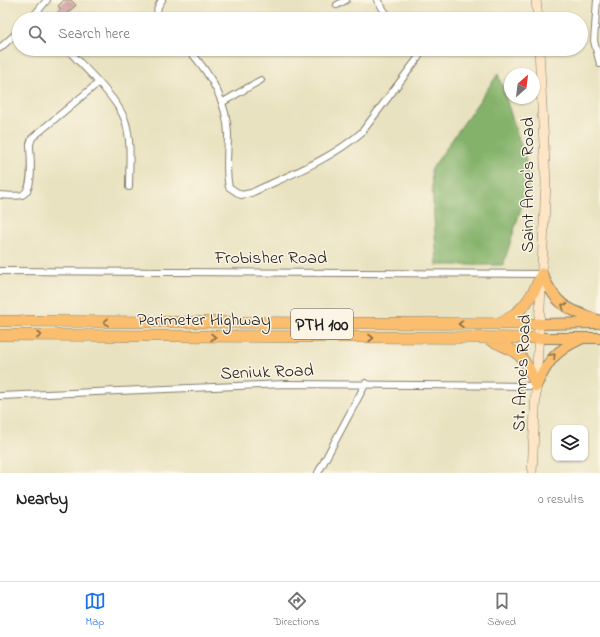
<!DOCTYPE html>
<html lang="en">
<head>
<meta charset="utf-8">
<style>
	:root { --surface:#fff; --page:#f2f2f2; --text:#202124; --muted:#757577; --line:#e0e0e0; --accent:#1a73e8 }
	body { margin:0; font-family:"Indie Flower",sans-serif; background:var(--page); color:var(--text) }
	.controls { position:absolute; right:12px; bottom:12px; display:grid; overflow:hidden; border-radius:8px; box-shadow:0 1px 3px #0004 }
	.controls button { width:36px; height:36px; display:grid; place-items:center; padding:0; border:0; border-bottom:1px solid var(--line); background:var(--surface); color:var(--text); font:20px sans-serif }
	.compass { position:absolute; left:504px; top:68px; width:36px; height:36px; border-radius:50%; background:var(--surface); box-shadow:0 1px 3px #0004; rotate:28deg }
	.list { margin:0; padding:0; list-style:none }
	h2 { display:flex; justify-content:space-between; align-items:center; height:52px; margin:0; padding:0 16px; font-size:17px }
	h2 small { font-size:13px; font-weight:400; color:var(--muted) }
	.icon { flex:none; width:22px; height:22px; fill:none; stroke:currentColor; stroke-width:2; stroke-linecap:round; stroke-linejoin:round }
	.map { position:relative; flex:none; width:600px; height:473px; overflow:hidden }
	.search { position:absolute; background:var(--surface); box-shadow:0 1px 3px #0004; left:12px; right:12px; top:12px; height:44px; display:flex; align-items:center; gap:10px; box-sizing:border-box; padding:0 14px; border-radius:22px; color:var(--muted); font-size:15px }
	.sheet { height:108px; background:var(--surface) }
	nav { display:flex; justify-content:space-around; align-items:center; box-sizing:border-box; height:56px; border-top:1px solid var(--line); background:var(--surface); font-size:11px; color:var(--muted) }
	nav a { display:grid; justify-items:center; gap:2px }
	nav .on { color:var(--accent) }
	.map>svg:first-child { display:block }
	.forest { fill:#84b26b; stroke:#506744 }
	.building { fill:#cb9896 }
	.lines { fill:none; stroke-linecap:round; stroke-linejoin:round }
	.minor-casing { stroke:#827f6e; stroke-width:8 }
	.secondary-casing { stroke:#827f6e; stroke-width:10 }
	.trunk-casing { stroke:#827f6e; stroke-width:12 }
	.motorway-casing { stroke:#827f6e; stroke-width:12 }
	.minor { stroke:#fff; stroke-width:6 }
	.secondary { stroke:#fde5c5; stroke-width:9 }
	.trunk { stroke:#fbbe6e; stroke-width:10 }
	.motorway { stroke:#fbbe6e; stroke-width:11 }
	.oneway { stroke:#8c6d45 }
	.labels { text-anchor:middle; stroke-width:3; stroke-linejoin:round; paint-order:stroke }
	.shield { fill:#fcf5e5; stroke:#5f5d58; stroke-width:1 }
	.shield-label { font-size:17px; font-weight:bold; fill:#1c1c1c }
	.street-label { font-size:18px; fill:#1c1c1c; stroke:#fcf5e5 }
</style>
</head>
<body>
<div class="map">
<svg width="600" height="473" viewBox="0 0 600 473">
	<rect width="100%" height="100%" fill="#fcf5e5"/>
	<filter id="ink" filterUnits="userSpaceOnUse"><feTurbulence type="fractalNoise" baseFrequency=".025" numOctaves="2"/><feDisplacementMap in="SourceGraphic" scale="8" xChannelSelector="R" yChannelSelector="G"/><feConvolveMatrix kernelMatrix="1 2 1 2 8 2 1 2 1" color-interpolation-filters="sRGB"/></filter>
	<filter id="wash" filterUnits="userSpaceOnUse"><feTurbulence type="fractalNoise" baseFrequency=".012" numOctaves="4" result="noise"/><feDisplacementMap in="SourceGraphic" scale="16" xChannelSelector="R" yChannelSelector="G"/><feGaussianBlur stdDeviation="0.9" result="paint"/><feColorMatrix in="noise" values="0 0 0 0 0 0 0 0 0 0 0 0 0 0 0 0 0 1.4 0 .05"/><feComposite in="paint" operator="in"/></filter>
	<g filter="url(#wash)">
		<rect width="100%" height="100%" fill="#e9e2c0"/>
		<path class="forest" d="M498 74 531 177 503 265H437L431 170Z"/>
		<g id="blocks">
			<path class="building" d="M64 0H71L76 5 62 18 57 13 61 9 58 6Z"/>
		</g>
	</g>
	<g filter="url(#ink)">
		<use href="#blocks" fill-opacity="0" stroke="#827f6e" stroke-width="1"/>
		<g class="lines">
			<g class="minor-casing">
				<path id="minor" d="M377 0 390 19
					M597 0 594 41 600 64
					M337 5 346 0
					M31 19 47 0
					M161 19C155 11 157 7 162 0
					M0 48 19 31
					M67 49C84 67 117 98 125 120 132 141 129 166 129 187
					M188 49C210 73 227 101 228 134 228 152 225 170 229 187L241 195 251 193C289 175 330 160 362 132L418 58 422 49
					M223 102 261 80
					M0 195C6 195 16 197 22 195 35 190 30 156 30 144L32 138 98 83
					M0 271 542 274
					M0 396 286 384 536 386
					M318 473 366 383"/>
			</g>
			<g class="secondary-casing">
				<path id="secondary" d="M536 0 538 19
					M532 473 546 183 539 49"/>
			</g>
			<g class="trunk-casing">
				<path id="trunk" d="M542 274C557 307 567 309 600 321
					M539 324 598 323
					M538 338H600
					M536 386C549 359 556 350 583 338"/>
			</g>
			<g class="motorway-casing">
				<path id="motorway" d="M0 321 539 324
					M500 324C524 310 531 299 542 274
					M0 335 538 338
					M490 340C520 353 524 354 536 386"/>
			</g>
			<use href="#minor" class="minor"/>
			<use href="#secondary" class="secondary"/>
			<use href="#trunk" class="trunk"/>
			<use href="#motorway" class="motorway"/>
		</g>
		<defs><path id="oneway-chevron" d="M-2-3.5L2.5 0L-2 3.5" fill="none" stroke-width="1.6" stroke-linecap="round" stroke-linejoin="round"/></defs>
		<g class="oneway">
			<use href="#oneway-chevron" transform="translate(564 306) rotate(-147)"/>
			<use href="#oneway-chevron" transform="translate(106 322) rotate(-180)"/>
			<use href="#oneway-chevron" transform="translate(461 324) rotate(180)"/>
			<use href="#oneway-chevron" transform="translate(39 335)"/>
			<use href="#oneway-chevron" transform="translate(213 337)"/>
			<use href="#oneway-chevron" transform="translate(371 338)"/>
			<use href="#oneway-chevron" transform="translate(553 356) rotate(-47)"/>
		</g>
	</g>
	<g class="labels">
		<rect class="shield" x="291" y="309" width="62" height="30" rx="3"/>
		<g class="shield-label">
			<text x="322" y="330">PTH 100</text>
		</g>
		<g class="street-label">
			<text transform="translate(527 185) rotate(-90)" y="6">Saint Anne's Road</text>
			<text x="271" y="263">Frobisher Road</text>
			<text x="204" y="325">Perimeter Highway</text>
			<text transform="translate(267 371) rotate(-2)" y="6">Seniuk Road</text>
			<text transform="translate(521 373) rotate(-87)" y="6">St. Anne's Road</text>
		</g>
	</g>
</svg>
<div class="controls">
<button><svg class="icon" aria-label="layers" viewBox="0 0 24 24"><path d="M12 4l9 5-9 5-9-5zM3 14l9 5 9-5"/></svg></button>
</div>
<svg class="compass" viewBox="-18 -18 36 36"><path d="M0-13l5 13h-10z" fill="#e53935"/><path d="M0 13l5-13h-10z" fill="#757577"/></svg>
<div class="search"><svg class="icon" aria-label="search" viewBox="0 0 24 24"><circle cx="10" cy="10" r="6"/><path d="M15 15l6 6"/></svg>Search here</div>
</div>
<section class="sheet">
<h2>Nearby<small>0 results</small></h2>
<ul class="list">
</ul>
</section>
<nav>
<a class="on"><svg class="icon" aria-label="map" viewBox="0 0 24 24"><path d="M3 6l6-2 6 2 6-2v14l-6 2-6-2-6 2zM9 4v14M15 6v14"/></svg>Map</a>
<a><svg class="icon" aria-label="directions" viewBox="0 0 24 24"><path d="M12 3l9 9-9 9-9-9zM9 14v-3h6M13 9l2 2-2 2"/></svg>Directions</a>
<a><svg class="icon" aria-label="saved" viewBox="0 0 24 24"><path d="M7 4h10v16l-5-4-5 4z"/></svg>Saved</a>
</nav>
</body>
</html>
